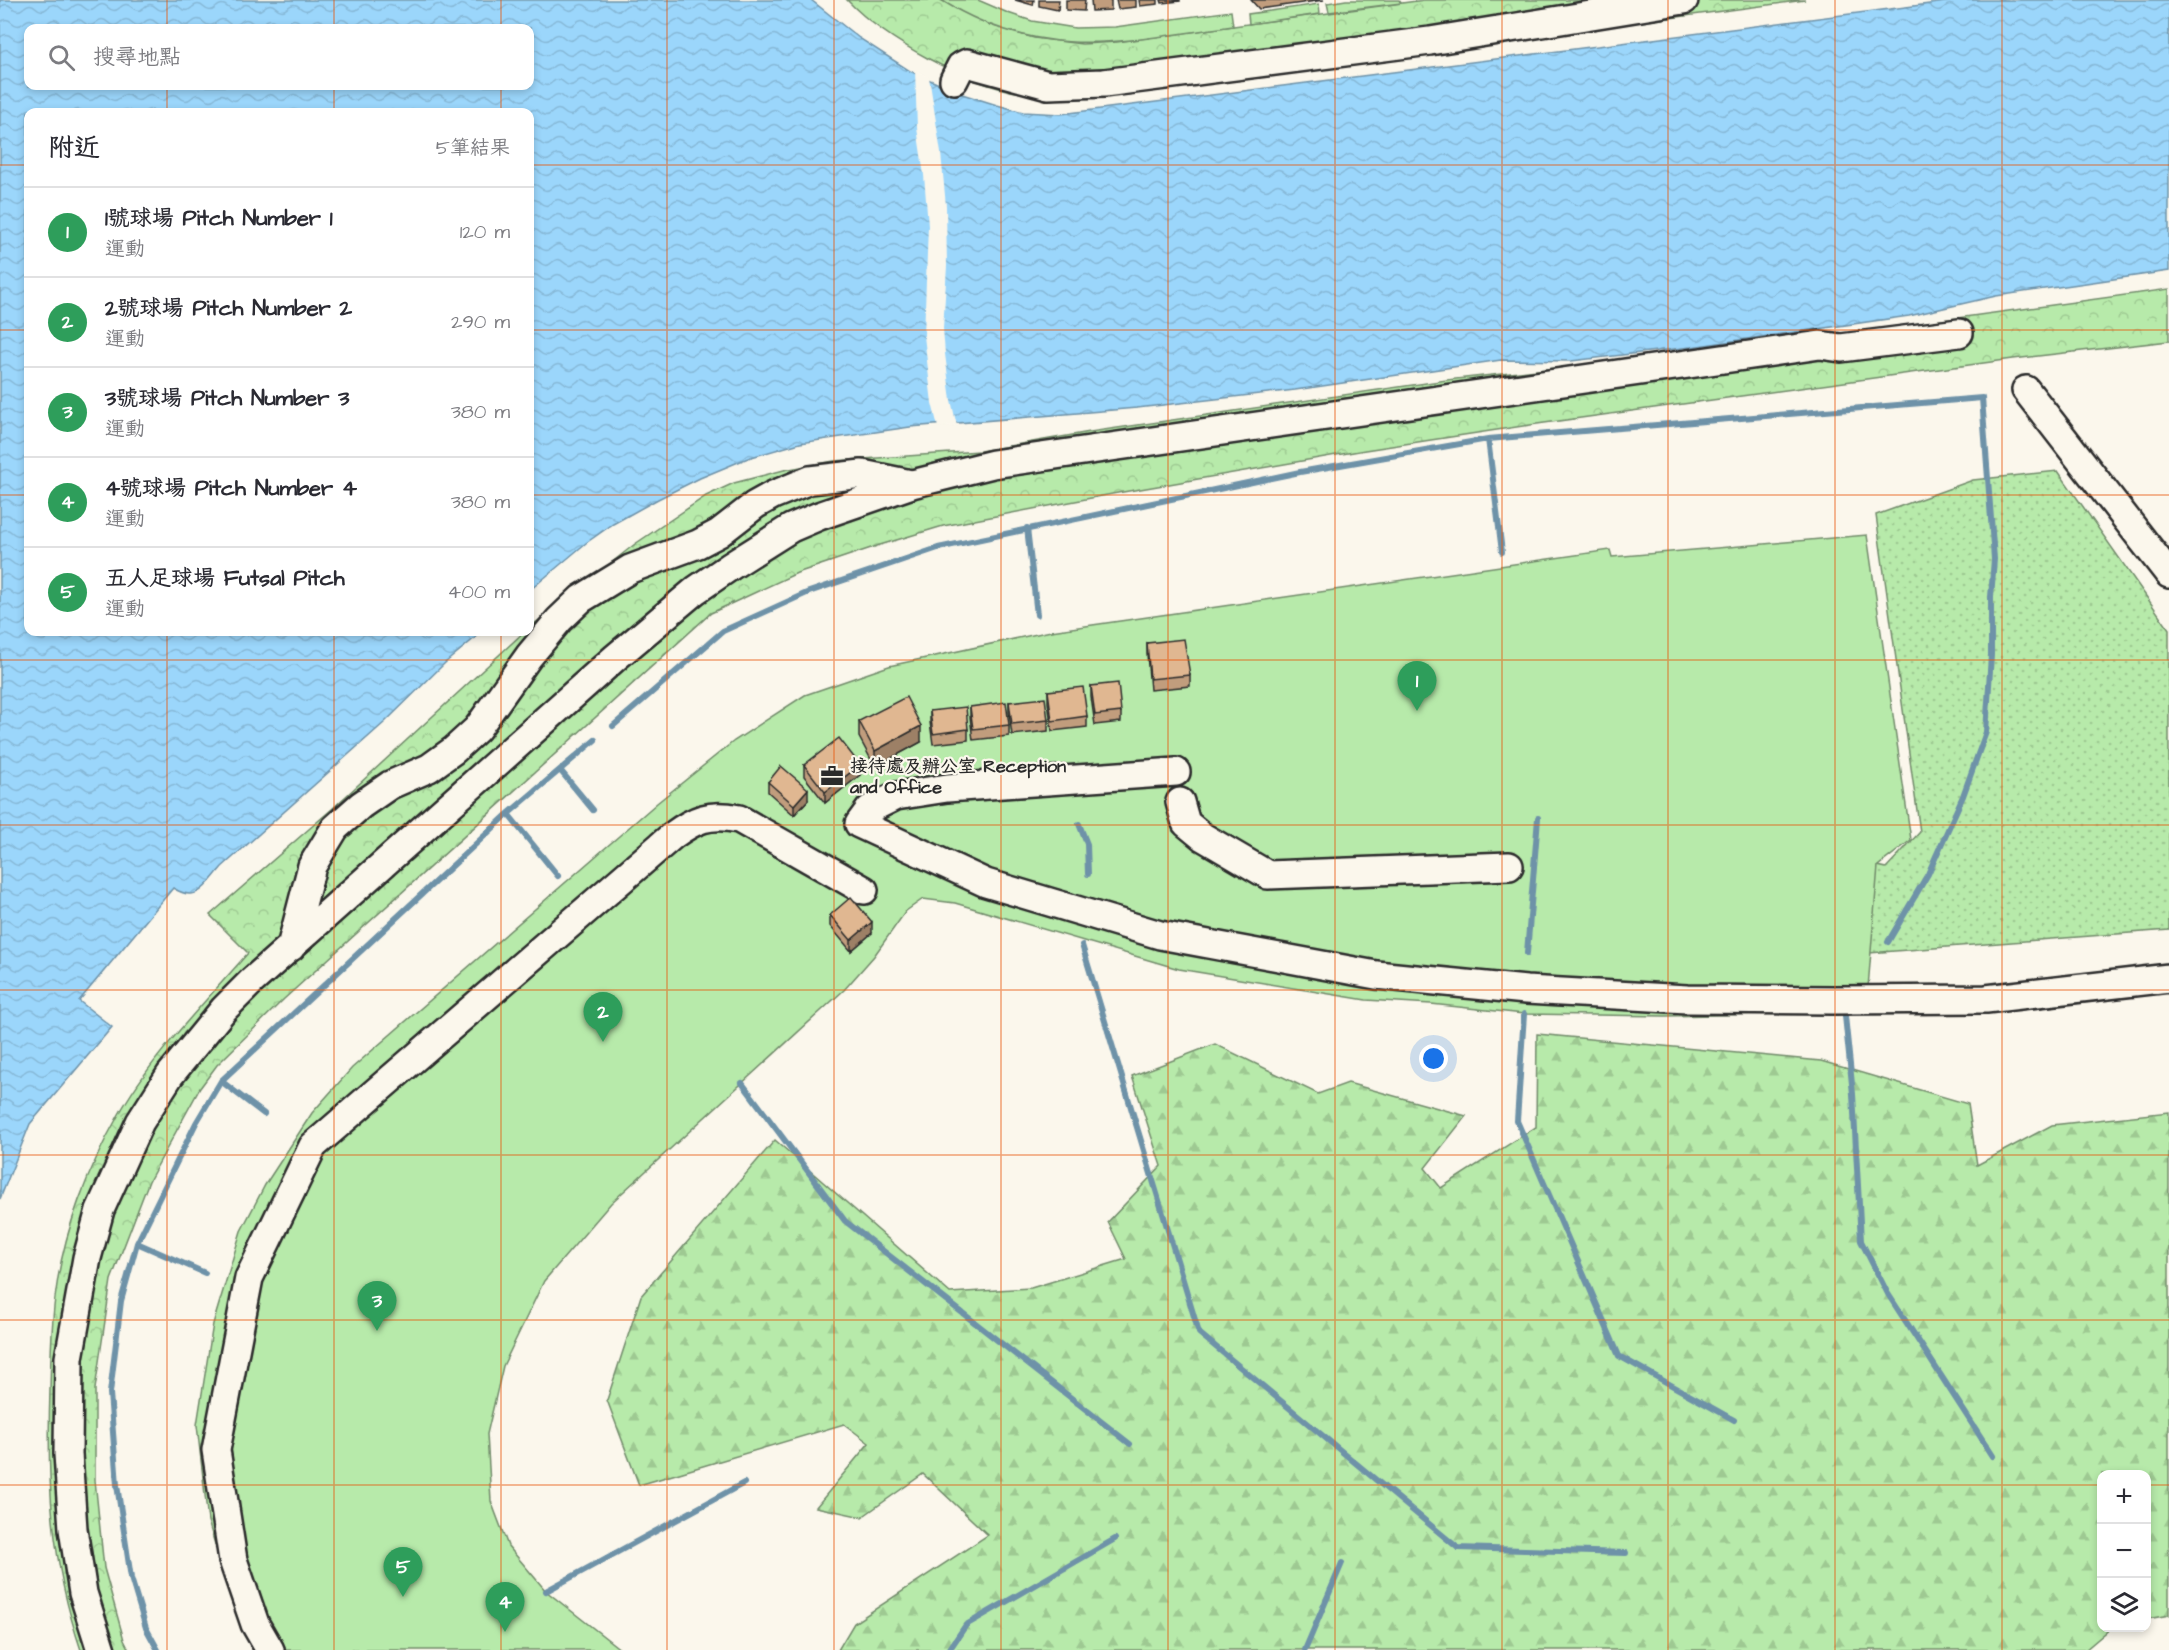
<!DOCTYPE html>
<html lang="zh-TW">
<head>
<meta charset="utf-8">
<style>
	:root { --surface:#fff; --page:#f7f7f7; --text:#2b2b33; --muted:#7c7c81; --line:#e1e1e2; --accent:#0f766e }
	body { margin:0; font-family:"Architects Daughter","LXGW WenKai TC",sans-serif; background:var(--page); color:var(--text) }
	.controls { position:absolute; right:18px; bottom:18px; display:grid; overflow:hidden; border-radius:12px; box-shadow:0 3px 9px #0003 }
	.controls button { width:54px; height:54px; display:grid; place-items:center; padding:0; border:0; border-bottom:2px solid var(--line); background:var(--surface); color:var(--text); font:30px sans-serif }
	.you { position:absolute; left:1434px; top:1059px; width:21px; height:21px; margin:-15px; border:4px solid #fff; border-radius:50%; background:#1a73e8; box-shadow:0 0 0 9px #1a73e833 }
	.badge { display:grid; place-items:center; width:39px; height:39px; border-radius:50%; background:var(--accent); color:#fff; font-size:20px; font-weight:700 }
	.pin { position:absolute; translate:-50% -50px; filter:drop-shadow(0 2px 3px #0008) }
	.pin::after { content:''; position:absolute; top:32px; width:21px; height:18px; background:inherit; clip-path:polygon(0 0,100% 0,50% 100%) }
	.list { margin:0; padding:0; list-style:none }
	h2 { display:flex; justify-content:space-between; align-items:center; height:78px; margin:0; padding:0 24px; font-size:26px }
	h2 small { font-size:20px; font-weight:400; color:var(--muted) }
	.list li { display:grid; grid-template-columns:39px 1fr auto; gap:18px; align-items:center; box-sizing:border-box; height:90px; padding:0 24px; border-top:2px solid var(--line) }
	.list b { display:block; font-size:22px; white-space:nowrap }
	.list p { margin:0; font-size:20px; white-space:nowrap; color:var(--muted) }
	.list em { font-size:20px; font-style:normal; color:var(--muted) }
	.icon { flex:none; width:33px; height:33px; fill:none; stroke:currentColor; stroke-width:2; stroke-linecap:round; stroke-linejoin:round }
	.map { position:relative; flex:none; width:2169px; height:1650px; overflow:hidden }
	.search { position:absolute; background:var(--surface); box-shadow:0 3px 9px #0003; left:24px; top:24px; width:510px; height:66px; display:flex; align-items:center; gap:15px; box-sizing:border-box; padding:0 21px; border-radius:12px; color:var(--muted); font-size:22px }
	.panel { position:absolute; background:var(--surface); box-shadow:0 3px 9px #0003; left:24px; top:108px; width:510px; height:528px; border-radius:12px }
	.map>svg:first-child { display:block }
	.grass { fill:url(#grass-dots); stroke:#718a6a; stroke-width:1.5 }
	.forest { fill:url(#forest-firs); stroke:#718a6a; stroke-width:1.5 }
	.park { fill:url(#park-crowns); stroke:#718a6a; stroke-width:1.5 }
	.garden { fill:#b7eaaa; stroke:#718a6a; stroke-width:1.5 }
	.water { fill:url(#water-waves); stroke:#6e92a8; stroke-width:1.5; fill-rule:evenodd }
	.pier { fill:#fbf7ec }
	.lines { fill:none; stroke-linecap:round; stroke-linejoin:round }
	.stream { stroke:#6e92a8; stroke-width:6 }
	.minor-casing { stroke:#2b2b2b; stroke-width:32 }
	.minor { stroke:#fbf7ec; stroke-width:27 }
	.wall { fill:#c19d7d; stroke:#2b2b2b; stroke-width:1.5 }
	.shaded-wall { fill:#9d8066; stroke:#2b2b2b; stroke-width:1.5 }
	.building { fill:#e0b791; stroke:#2b2b2b; stroke-width:1.5 }
	.grid { fill:none; stroke:#e8590c; stroke-width:1.5; stroke-opacity:0.55 }
	.labels { text-anchor:middle; stroke-width:4.5; stroke-linejoin:round; paint-order:stroke }
	.poi-label { font-size:18px; font-weight:bold; fill:#2b2b2b; stroke:#fbf7ec; text-anchor:start }
</style>
</head>
<body>
<div class="map">
<svg width="2169" height="1650" viewBox="0 0 2169 1650">
	<defs>
		<pattern id="grass-dots" width="8" height="8" patternUnits="userSpaceOnUse" patternTransform="scale(1.5)"><rect width="8" height="8" fill="#b7eaaa"/><path d="M2 2h.1M6 6h.1" fill="none" stroke="#9ec992" stroke-width="1.8" stroke-linecap="round"/></pattern>
		<pattern id="forest-firs" width="22" height="20" patternUnits="userSpaceOnUse" patternTransform="scale(1.5)"><rect width="22" height="20" fill="#b7eaaa"/><path d="M5 1l3.5 6h-7zM16 11l3.5 6h-7z" fill="#9ec992"/></pattern>
		<pattern id="park-crowns" width="20" height="18" patternUnits="userSpaceOnUse" patternTransform="scale(1.5)"><rect width="20" height="18" fill="#b7eaaa"/><path d="M2 6a3 3 0 1 1 6 0M12 15a3 3 0 1 1 6 0" fill="none" stroke="#9ec992"/></pattern>
		<pattern id="water-waves" width="16" height="10" patternUnits="userSpaceOnUse" patternTransform="scale(1.5)"><rect width="16" height="10" fill="#9bd6fb"/><path d="M0 5q4-4 8 0t8 0" fill="none" stroke="#86b8d7"/></pattern>
	</defs>
	<rect width="100%" height="100%" fill="#fbf7ec"/>
	<filter id="ink" filterUnits="userSpaceOnUse"><feTurbulence type="fractalNoise" baseFrequency=".0167" numOctaves="2"/><feDisplacementMap in="SourceGraphic" scale="12" xChannelSelector="R" yChannelSelector="G"/><feConvolveMatrix kernelMatrix="1 2 1 2 8 2 1 2 1" color-interpolation-filters="sRGB"/></filter>
	<g filter="url(#ink)">
		<path class="grass" d="M2058 471 2169 629V930L1724 964 1819 853 1886 868 1920 832 1876 515 1973 480Z"/>
		<path class="forest" d="M1537 1034 1821 1061 1968 1104 1977 1165 2052 1125 2169 1112V1615L2147 1619 2146 1474H2102V1628H2111L2085 1650H838L854 1623 988 1535 923 1474 862 1517 816 1507 869 1443 844 1424 639 1485 607 1400 641 1296 775 1140 950 1293 1031 1288 1126 1259 1108 1222 1161 1166 1132 1076 1215 1044 1318 1094 1348 1083 1466 1116 1425 1168 1441 1188 1536 1127Z"/>
		<path class="park" d="M847 0H941L990 25 1034 38 1082 44 1117 42 1424 0H1805L1081 96C1062 95 1041 96 1022 93 967 85 885 40 847 0Z
			M2169 289V341L2013 359 1537 424 1365 450 1123 492 943 526 880 545 797 573 711 613 284 999 217 1065 200 1088 149 1181 111 1280 95 1389V1480L104 1568 124 1640 129 1650H81C51 1562 47 1482 50 1390 51 1357 51 1323 56 1291 64 1231 88 1169 118 1116 149 1059 205 1002 248 953L210 915 332 809 524 632H530V627L635 544 706 496 734 483 784 470 834 461 980 451 1090 432 1447 380 1760 345Z"/>
		<path class="garden" d="M941 0H978L1008 13 1032 21 1075 28 1115 27 1231 11 1233 26C1124 41 1042 63 941 0Z
			M1346 0H1399L1401 3 1329 12 1327 3Z
			M1319 4 1320 14 1249 24 1248 14Z
			M1867 535 1911 840 1878 866 1866 1012 1665 1016 1524 1014 1431 1004 1366 1000 1179 969 955 903 923 899 906 911 874 956 844 990 611 1203 544 1281 503 1366 487 1434 491 1501 508 1546 546 1591 621 1650H254L236 1614 208 1521 197 1425 213 1324 241 1231 265 1185 312 1113 352 1068 657 803 734 741 805 695 889 666 1051 631 1610 550 1612 557Z"/>
		<path class="water" d="M0 0H811L859 38 910 71 959 93 997 105 1023 112 1061 114 1961 0H2169V271L1996 296 1909 316 1691 347 1571 361 1501 360 1295 390 1137 408 910 427 800 443 748 458 700 478 658 499 613 524 586 543 530 590V112H28V632H482L445 663 385 722 222 867C206 885 198 904 173 888L79 1001 112 1027 30 1124 0 1199ZM28 28H530V86H28Z"/>
		<path class="pier" d="M915 70 929 77 941 153 946 206 947 266 943 328 945 354 951 400 957 426 938 427 932 403 924 336 928 226 924 175 917 128Z"/>
		<g class="lines">
			<path class="stream" d="M1488 439 1502 552
				M1027 528 1037 615
				M613 726 723 631 809 592 938 548 1300 472 1488 439 1982 398 1994 559 1991 597V655L1986 732 1963 796 1928 874 1888 942
				M560 770 593 810
				M508 814 558 876
				M1079 824 1087 844 1088 874
				M1082 945 1199 1333 1458 1548 1626 1553
				M1527 953 1538 818
				M1524 1014 1517 1121 1619 1356 1734 1420
				M1845 1016 1853 1094 1861 1241 1888 1294 1993 1456
				M221 1081 264 1114
				M742 1083 845 1221 1130 1444
				M137 1243 205 1273
				M546 1591 744 1483
				M158 1650 146 1628 131 1578 117 1485 110 1393 121 1301 137 1243 196 1123 221 1081 508 814 595 740
				M949 1650 966 1625 1115 1539
				M1305 1650 1342 1563"/>
			<g class="minor-casing">
				<path id="minor" d="M954 80 961 66 967 63 1048 85 1104 83 1430 41 1684 0
					M2026 390 2169 574
					M1176 772 947 788 896 796 870 809 859 824 986 883 1160 935 1376 975 1526 990 1687 999 1833 1000 1986 999 2169 978
					M1180 802 1186 823 1203 837 1268 875 1509 866
					M291 947 312 866 335 828 361 805 390 785 429 768 454 750 477 729 529 656 559 620 581 599 630 569 698 544 719 533 755 505 773 495 810 480 862 474 911 484
					M101 1650 83 1593 73 1529 68 1454 69 1358 87 1258 100 1210 140 1122 170 1075 224 1009 252 981 616 657 696 590 731 566 791 528 819 516 912 484 993 464 1820 345 1841 348 1959 333
					M270 1650 255 1624 233 1560 216 1450 249 1278 313 1146 672 836C695 819 709 813 739 819L864 890"/>
			</g>
			<use href="#minor" class="minor"/>
		</g>
		<path class="wall" d="M1015 0H1034L1033 5Z
			M1039 0H1059L1058 10 1039 6Z
			M1066 0H1085L1084 11 1066 10Z
			M1091 0H1111V10L1092 11Z
			M1116 0H1136V7L1118 9Z
			M1139 0H1158V4L1140 6Z
			M1161 0H1180V1L1162 3Z
			M1251 0H1324L1259 9Z
			M1147 643 1190 675V686L1150 690 1147 654Z
			M1091 686 1121 712V722L1095 725 1091 697Z
			M1048 691 1087 716V727L1052 731 1048 702Z
			M1009 702 1048 720V731L1012 735 1009 713Z
			M970 707 1009 725V736L973 740 970 717Z
			M930 711 968 729V740L933 744 930 722Z
			M859 721 921 742 875 767 859 737Z
			M804 765 860 775 825 803 804 776Z
			M768 782 808 800 794 815 768 792Z
			M830 915 872 933 851 951 830 926Z"/>
		<path class="shaded-wall" d="M921 726V742L875 767V751Z
			M860 765V775L825 803V792Z
			M808 789V800L794 815V805Z
			M872 922V933L851 951V940Z"/>
		<path class="building" d="M1184 639 1190 675 1150 679 1147 643Z
			M1118 683 1121 712 1095 715 1091 686Z
			M1083 687 1087 716 1052 721 1048 691Z
			M906 697 921 726 875 751 859 721Z
			M1045 698 1048 720 1012 724 1009 702Z
			M1006 702 1009 725 973 729 970 707Z
			M966 707 968 729 933 734 930 711Z
			M839 738 860 765 825 792 804 765Z
			M781 766 808 789 794 805 768 782Z
			M851 897 872 922 851 940 830 915Z"/>
	</g>
	<path class="grid" d="M167 0V28M334 0V28M501 0V28M667 0V1650M834 0V1650M1001 0V1650M1168 0V1650M1335 0V1650M1502 0V1650M1668 0V1650M1835 0V1650M2002 0V1650M167 86V112M334 86V112M501 86V112M0 165H28M530 165H2169M0 330H28M530 330H2169M0 495H28M530 495H2169M167 632V1650M334 632V1650M501 632V1650M0 660H2169M0 825H2169M0 990H2169M0 1155H2169M0 1320H2169M0 1485H2102M2146 1485H2169"/>
	<defs>
		<g id="office-bare" transform="scale(1.8)"><path d="M-6-3h4V-5.5h4V-3h4V5H-6ZM-1-4.5V-3h2v-1.5ZM-6 0V1H6V0Z" fill="#2b2b2b" stroke="#fbf7ec" stroke-width="2.5" paint-order="stroke"/></g>
	</defs>
	<g fill-rule="evenodd">
		<use href="#office-bare" x="832" y="776"/>
	</g>
	<g class="labels">
		<g class="poi-label">
			<text x="850" y="772">接待處及辦公室 Reception<tspan x="850" dy="21">and Office</tspan></text>
		</g>
	</g>
</svg>
<div class="controls">
<button>+</button>
<button>−</button>
<button><svg class="icon" aria-label="layers" viewBox="0 0 24 24"><path d="M12 4l9 5-9 5-9-5zM3 14l9 5 9-5"/></svg></button>
</div>
<div class="you"></div>
<div class="pin badge" style="left:1417px;top:711px;background:#2e9e5b">1</div>
<div class="pin badge" style="left:603px;top:1042px;background:#2e9e5b">2</div>
<div class="pin badge" style="left:377px;top:1331px;background:#2e9e5b">3</div>
<div class="pin badge" style="left:505px;top:1632px;background:#2e9e5b">4</div>
<div class="pin badge" style="left:403px;top:1597px;background:#2e9e5b">5</div>
<div class="search"><svg class="icon" aria-label="search" viewBox="0 0 24 24"><circle cx="10" cy="10" r="6"/><path d="M15 15l6 6"/></svg>搜尋地點</div>
<section class="panel">
<h2>附近<small>5筆結果</small></h2>
<ul class="list">
<li><span class="badge" style="background:#2e9e5b">1</span><div><b>1號球場 Pitch Number 1</b><p>運動</p></div><em>120 m</em></li>
<li><span class="badge" style="background:#2e9e5b">2</span><div><b>2號球場 Pitch Number 2</b><p>運動</p></div><em>290 m</em></li>
<li><span class="badge" style="background:#2e9e5b">3</span><div><b>3號球場 Pitch Number 3</b><p>運動</p></div><em>380 m</em></li>
<li><span class="badge" style="background:#2e9e5b">4</span><div><b>4號球場 Pitch Number 4</b><p>運動</p></div><em>380 m</em></li>
<li><span class="badge" style="background:#2e9e5b">5</span><div><b>五人足球場 Futsal Pitch</b><p>運動</p></div><em>400 m</em></li>
</ul>
</section>
</div>
</body>
</html>
